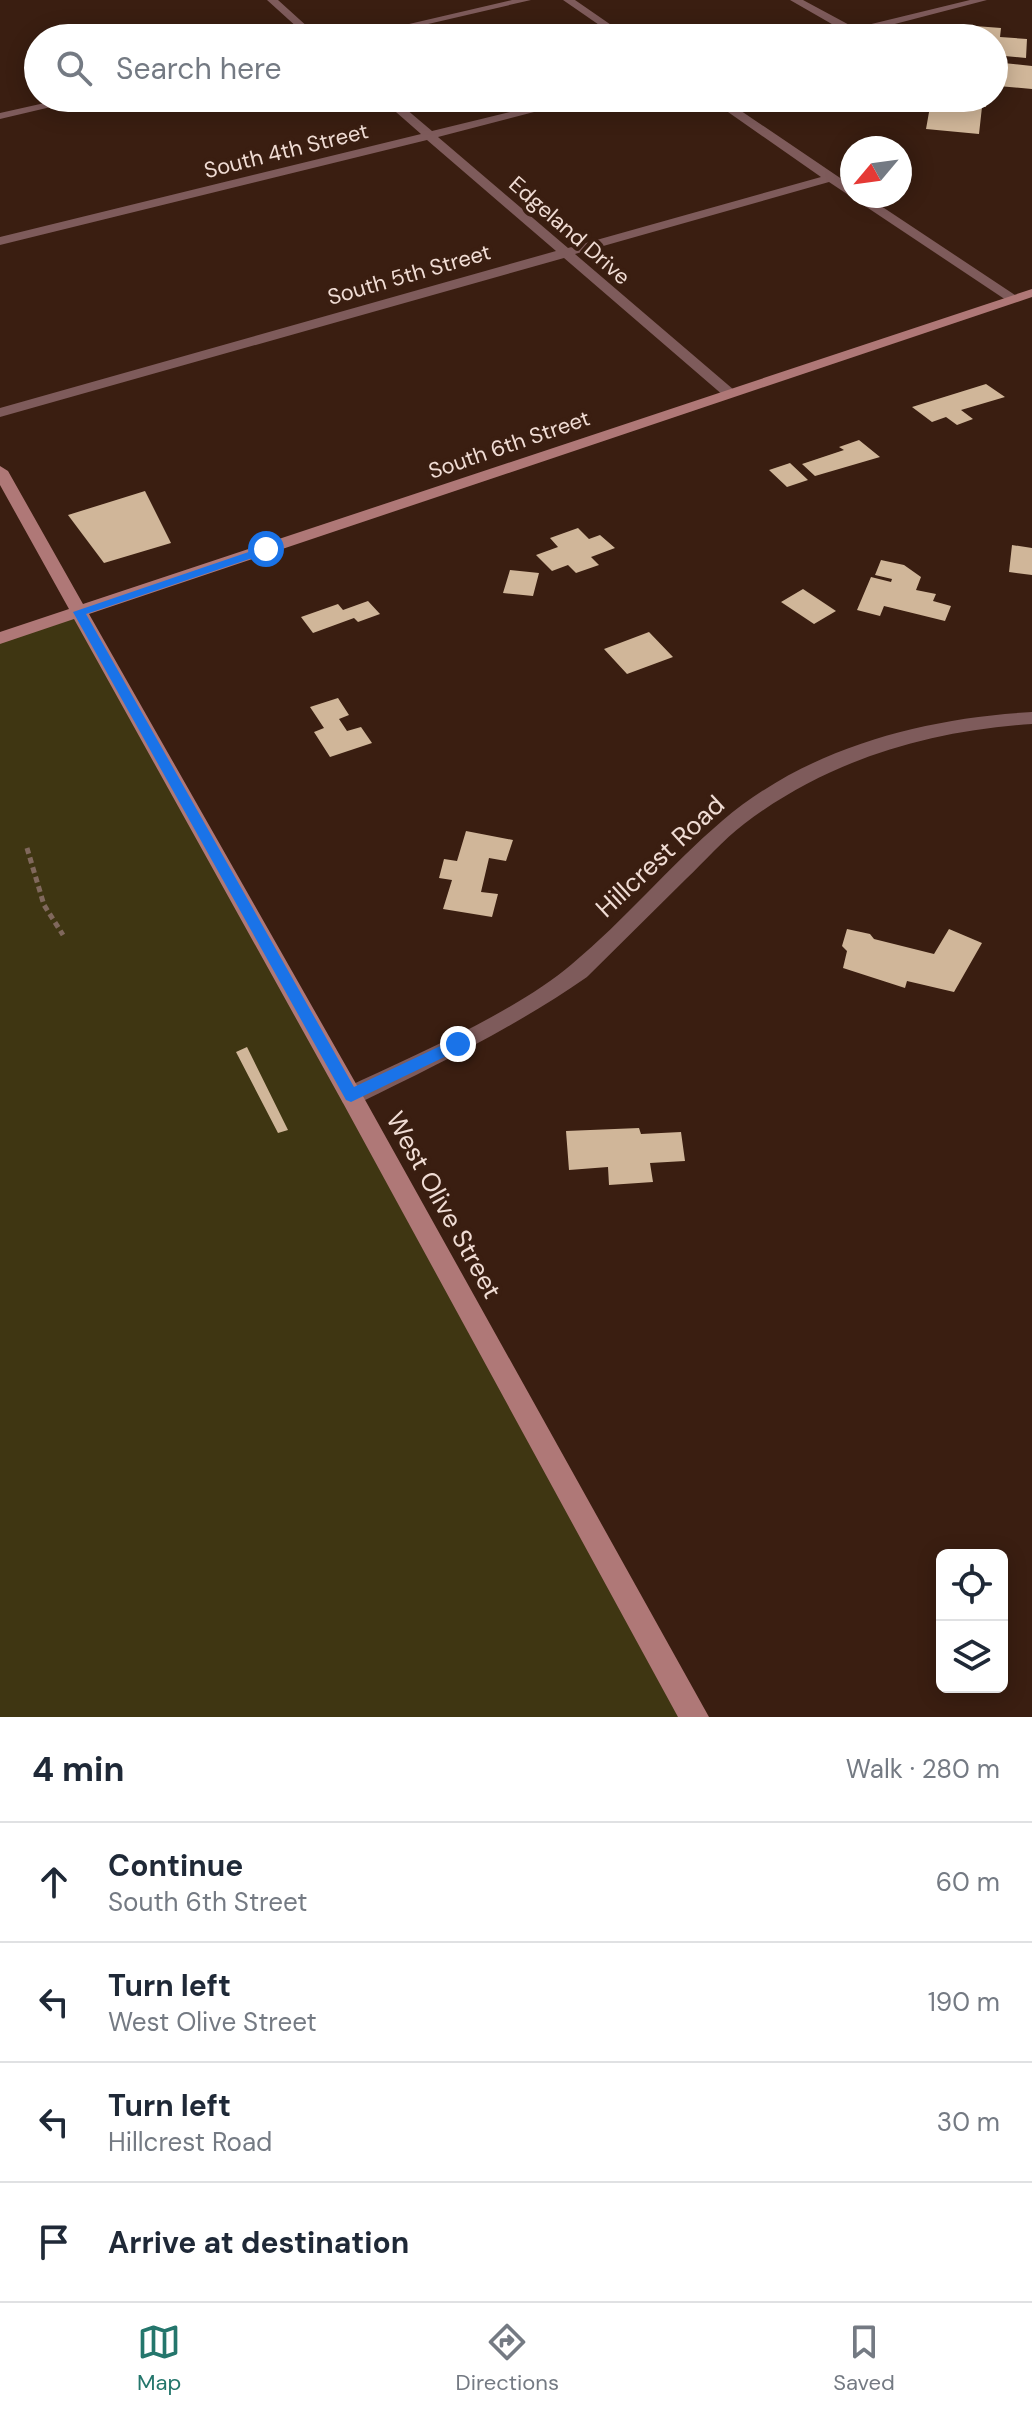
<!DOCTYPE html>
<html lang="en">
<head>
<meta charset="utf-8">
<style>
	:root { --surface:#fff; --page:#f2f2f3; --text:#1f2937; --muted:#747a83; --line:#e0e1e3; --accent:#24766c }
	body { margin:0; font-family:"DM Sans",sans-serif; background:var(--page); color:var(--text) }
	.controls { position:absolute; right:24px; bottom:24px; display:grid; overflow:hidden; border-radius:12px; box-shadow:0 4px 20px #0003 }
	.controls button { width:72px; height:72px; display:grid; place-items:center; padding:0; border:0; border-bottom:2px solid var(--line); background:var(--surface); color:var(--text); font:40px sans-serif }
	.compass { position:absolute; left:840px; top:136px; width:72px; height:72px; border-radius:50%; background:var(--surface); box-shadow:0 4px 20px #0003; rotate:241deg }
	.stop { position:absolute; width:24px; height:24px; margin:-18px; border:6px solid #1a73e8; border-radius:50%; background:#fff }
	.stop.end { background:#1a73e8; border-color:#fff; box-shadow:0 2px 8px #0008 }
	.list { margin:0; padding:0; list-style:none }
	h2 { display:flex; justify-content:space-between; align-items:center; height:104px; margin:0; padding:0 32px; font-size:34px }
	h2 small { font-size:26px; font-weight:400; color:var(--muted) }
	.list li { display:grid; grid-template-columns:52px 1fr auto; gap:24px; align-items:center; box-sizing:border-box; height:120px; padding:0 32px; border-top:2px solid var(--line) }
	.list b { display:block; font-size:30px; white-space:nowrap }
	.list p { margin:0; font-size:26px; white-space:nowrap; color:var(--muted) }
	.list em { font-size:26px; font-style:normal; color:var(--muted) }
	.icon { flex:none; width:44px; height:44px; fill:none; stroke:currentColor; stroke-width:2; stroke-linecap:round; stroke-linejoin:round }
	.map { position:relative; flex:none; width:1032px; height:1717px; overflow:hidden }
	.search { position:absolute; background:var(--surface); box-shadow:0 4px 20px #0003; left:24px; right:24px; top:24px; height:88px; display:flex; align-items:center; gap:20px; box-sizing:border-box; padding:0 28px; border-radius:44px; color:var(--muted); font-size:30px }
	.sheet { height:584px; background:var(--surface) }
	nav { display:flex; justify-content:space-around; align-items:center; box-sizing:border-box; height:112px; border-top:2px solid var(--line); background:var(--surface); font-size:22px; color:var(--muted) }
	nav a { display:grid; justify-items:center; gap:4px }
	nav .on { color:var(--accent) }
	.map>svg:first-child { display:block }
	.green { fill:#3f3612 }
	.building { fill:#d0b699 }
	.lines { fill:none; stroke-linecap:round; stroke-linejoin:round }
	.path { stroke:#80685c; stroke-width:5; stroke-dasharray:6 4; stroke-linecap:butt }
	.street { fill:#7e5b5b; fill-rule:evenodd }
	.secondary { fill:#af7877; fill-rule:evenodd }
	.route { fill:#1a73e8 }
	.labels { text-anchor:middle; stroke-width:8; stroke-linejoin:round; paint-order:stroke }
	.far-street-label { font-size:22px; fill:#f0dcd4; stroke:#3a1e11 }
	.street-label { font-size:26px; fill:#f0dcd4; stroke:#3a1e11 }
</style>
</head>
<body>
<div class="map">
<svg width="1032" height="1717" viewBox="0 0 1032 1717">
	<rect width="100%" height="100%" fill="#3a1e11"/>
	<path class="green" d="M79 612 694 1717H0V639Z"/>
	<path class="building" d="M962 25 1001 28 1000 37 1027 39 1026 58 994 55V38H930L932 30 960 33Z
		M994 62 1032 66V89L998 86 997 90H994Z
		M927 98H987L986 107H982L979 134 926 129 931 101H926Z
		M986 384 1005 397 961 410 973 419 957 425 946 417 932 422 912 407Z
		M859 440 880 457 815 476 802 464 844 450 839 447Z
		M790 463 808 480 787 487 769 470Z
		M145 491 171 543 104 563 68 515Z
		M578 528 589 539 600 535 615 548 591 557 599 565 576 573 568 565 552 571 536 555 558 547 550 538Z
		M1012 545 1032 548V575L1009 572Z
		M881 560 904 565 921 577 916 590 936 594 933 601 951 606 945 621 884 606 880 616 857 610 871 577 891 582 892 579 875 575Z
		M510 570 539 573 533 596 503 593Z
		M803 589 836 611 814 624 781 602Z
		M368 601 380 614 358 622 354 618 313 633 301 617 338 604 343 610Z
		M649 632 673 657 627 674 604 649Z
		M338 698 349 715 339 719 347 731 361 727 372 743 330 757 314 732 324 728 310 707Z
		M466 831 513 840 506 861 489 858 481 892 498 894 492 917 443 909 452 880 439 878 444 859 457 861Z
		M847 929 870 934 874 939 934 954 949 929 982 943 954 992 907 981 905 988 843 968 847 951 842 946Z
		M247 1047 288 1130 278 1133 236 1052Z
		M639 1128 641 1134 681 1132 685 1161 650 1163 653 1182 609 1185 608 1167 569 1170 566 1131Z"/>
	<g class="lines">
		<path class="path" d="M27 848 44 905 63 935"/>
		<path class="street" d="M267 0H278L320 38H309Z
			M512 0H531L368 38H349Z
			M563 0H575L630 38H618Z
			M790 0H803L855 28 970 0H987L841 38H823L844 31Z
			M67 98H89L0 119V113Z
			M380 98H393L432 131 568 98H588L438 137 568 248 821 177 708 98H722L852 186V196H866L1021 299 1009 302 829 182 575 254 734 390V396H724L564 258 0 417V408L556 251 427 140 0 245V237L421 134Z
			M1032 712V724C927 731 828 760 744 824 723 840 705 861 686 879 653 912 620 944 587 977 515 1027 437 1065 359 1103L351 1106 343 1103 340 1096 343 1089C414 1055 513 1014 572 964 625 920 669 866 722 821 807 748 923 718 1032 712Z"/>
		<path class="secondary" d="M1032 289V297L89 614 359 1089 709 1717H678L343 1103 74 619 0 644V632L69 609 0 485V466L8 471 83 604Z"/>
	</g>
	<path class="route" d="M266 546 271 549 270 552 86 614 354 1087 453 1040H463V1048L351 1102 346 1100 73 612Z"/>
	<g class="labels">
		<g class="far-street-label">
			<text transform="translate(286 150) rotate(-14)" y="8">South 4th Street</text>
			<text transform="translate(570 230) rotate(41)" y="8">Edgeland Drive</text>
			<text transform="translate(409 274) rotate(-16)" y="8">South 5th Street</text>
			<text transform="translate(509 444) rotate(-19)" y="8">South 6th Street</text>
		</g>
		<g class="street-label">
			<text transform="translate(660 856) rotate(-43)" y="9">Hillcrest Road</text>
			<text transform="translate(444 1205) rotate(61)" y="9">West Olive Street</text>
		</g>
	</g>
</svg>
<div class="controls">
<button><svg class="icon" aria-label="locate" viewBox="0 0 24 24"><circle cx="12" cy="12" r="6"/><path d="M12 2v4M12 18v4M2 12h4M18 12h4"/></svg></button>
<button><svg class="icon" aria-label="layers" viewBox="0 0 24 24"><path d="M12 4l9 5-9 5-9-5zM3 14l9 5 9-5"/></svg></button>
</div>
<svg class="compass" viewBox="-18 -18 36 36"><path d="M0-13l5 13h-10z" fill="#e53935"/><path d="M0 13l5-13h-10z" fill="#747a83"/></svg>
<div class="stop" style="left:266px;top:549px"></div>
<div class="stop end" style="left:458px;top:1044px"></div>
<div class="search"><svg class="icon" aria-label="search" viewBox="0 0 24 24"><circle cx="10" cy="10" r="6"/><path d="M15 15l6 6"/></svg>Search here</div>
</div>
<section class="sheet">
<h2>4 min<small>Walk · 280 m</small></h2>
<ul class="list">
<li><svg class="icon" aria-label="ahead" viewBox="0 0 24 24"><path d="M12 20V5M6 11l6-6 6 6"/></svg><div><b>Continue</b><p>South 6th Street</p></div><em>60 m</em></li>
<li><svg class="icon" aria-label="left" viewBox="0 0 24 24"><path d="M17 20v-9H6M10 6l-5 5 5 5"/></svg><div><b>Turn left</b><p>West Olive Street</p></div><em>190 m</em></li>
<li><svg class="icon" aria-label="left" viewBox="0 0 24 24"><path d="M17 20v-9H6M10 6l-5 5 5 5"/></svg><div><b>Turn left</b><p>Hillcrest Road</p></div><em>30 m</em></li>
<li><svg class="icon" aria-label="arrive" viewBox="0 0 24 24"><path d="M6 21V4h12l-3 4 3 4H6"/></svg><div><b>Arrive at destination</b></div></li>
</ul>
</section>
<nav>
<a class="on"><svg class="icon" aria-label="map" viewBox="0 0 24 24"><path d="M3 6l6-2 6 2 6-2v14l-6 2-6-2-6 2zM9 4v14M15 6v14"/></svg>Map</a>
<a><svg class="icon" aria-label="directions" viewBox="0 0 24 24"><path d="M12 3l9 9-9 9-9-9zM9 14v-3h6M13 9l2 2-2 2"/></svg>Directions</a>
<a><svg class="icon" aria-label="saved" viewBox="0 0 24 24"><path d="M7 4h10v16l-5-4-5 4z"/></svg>Saved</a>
</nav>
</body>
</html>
